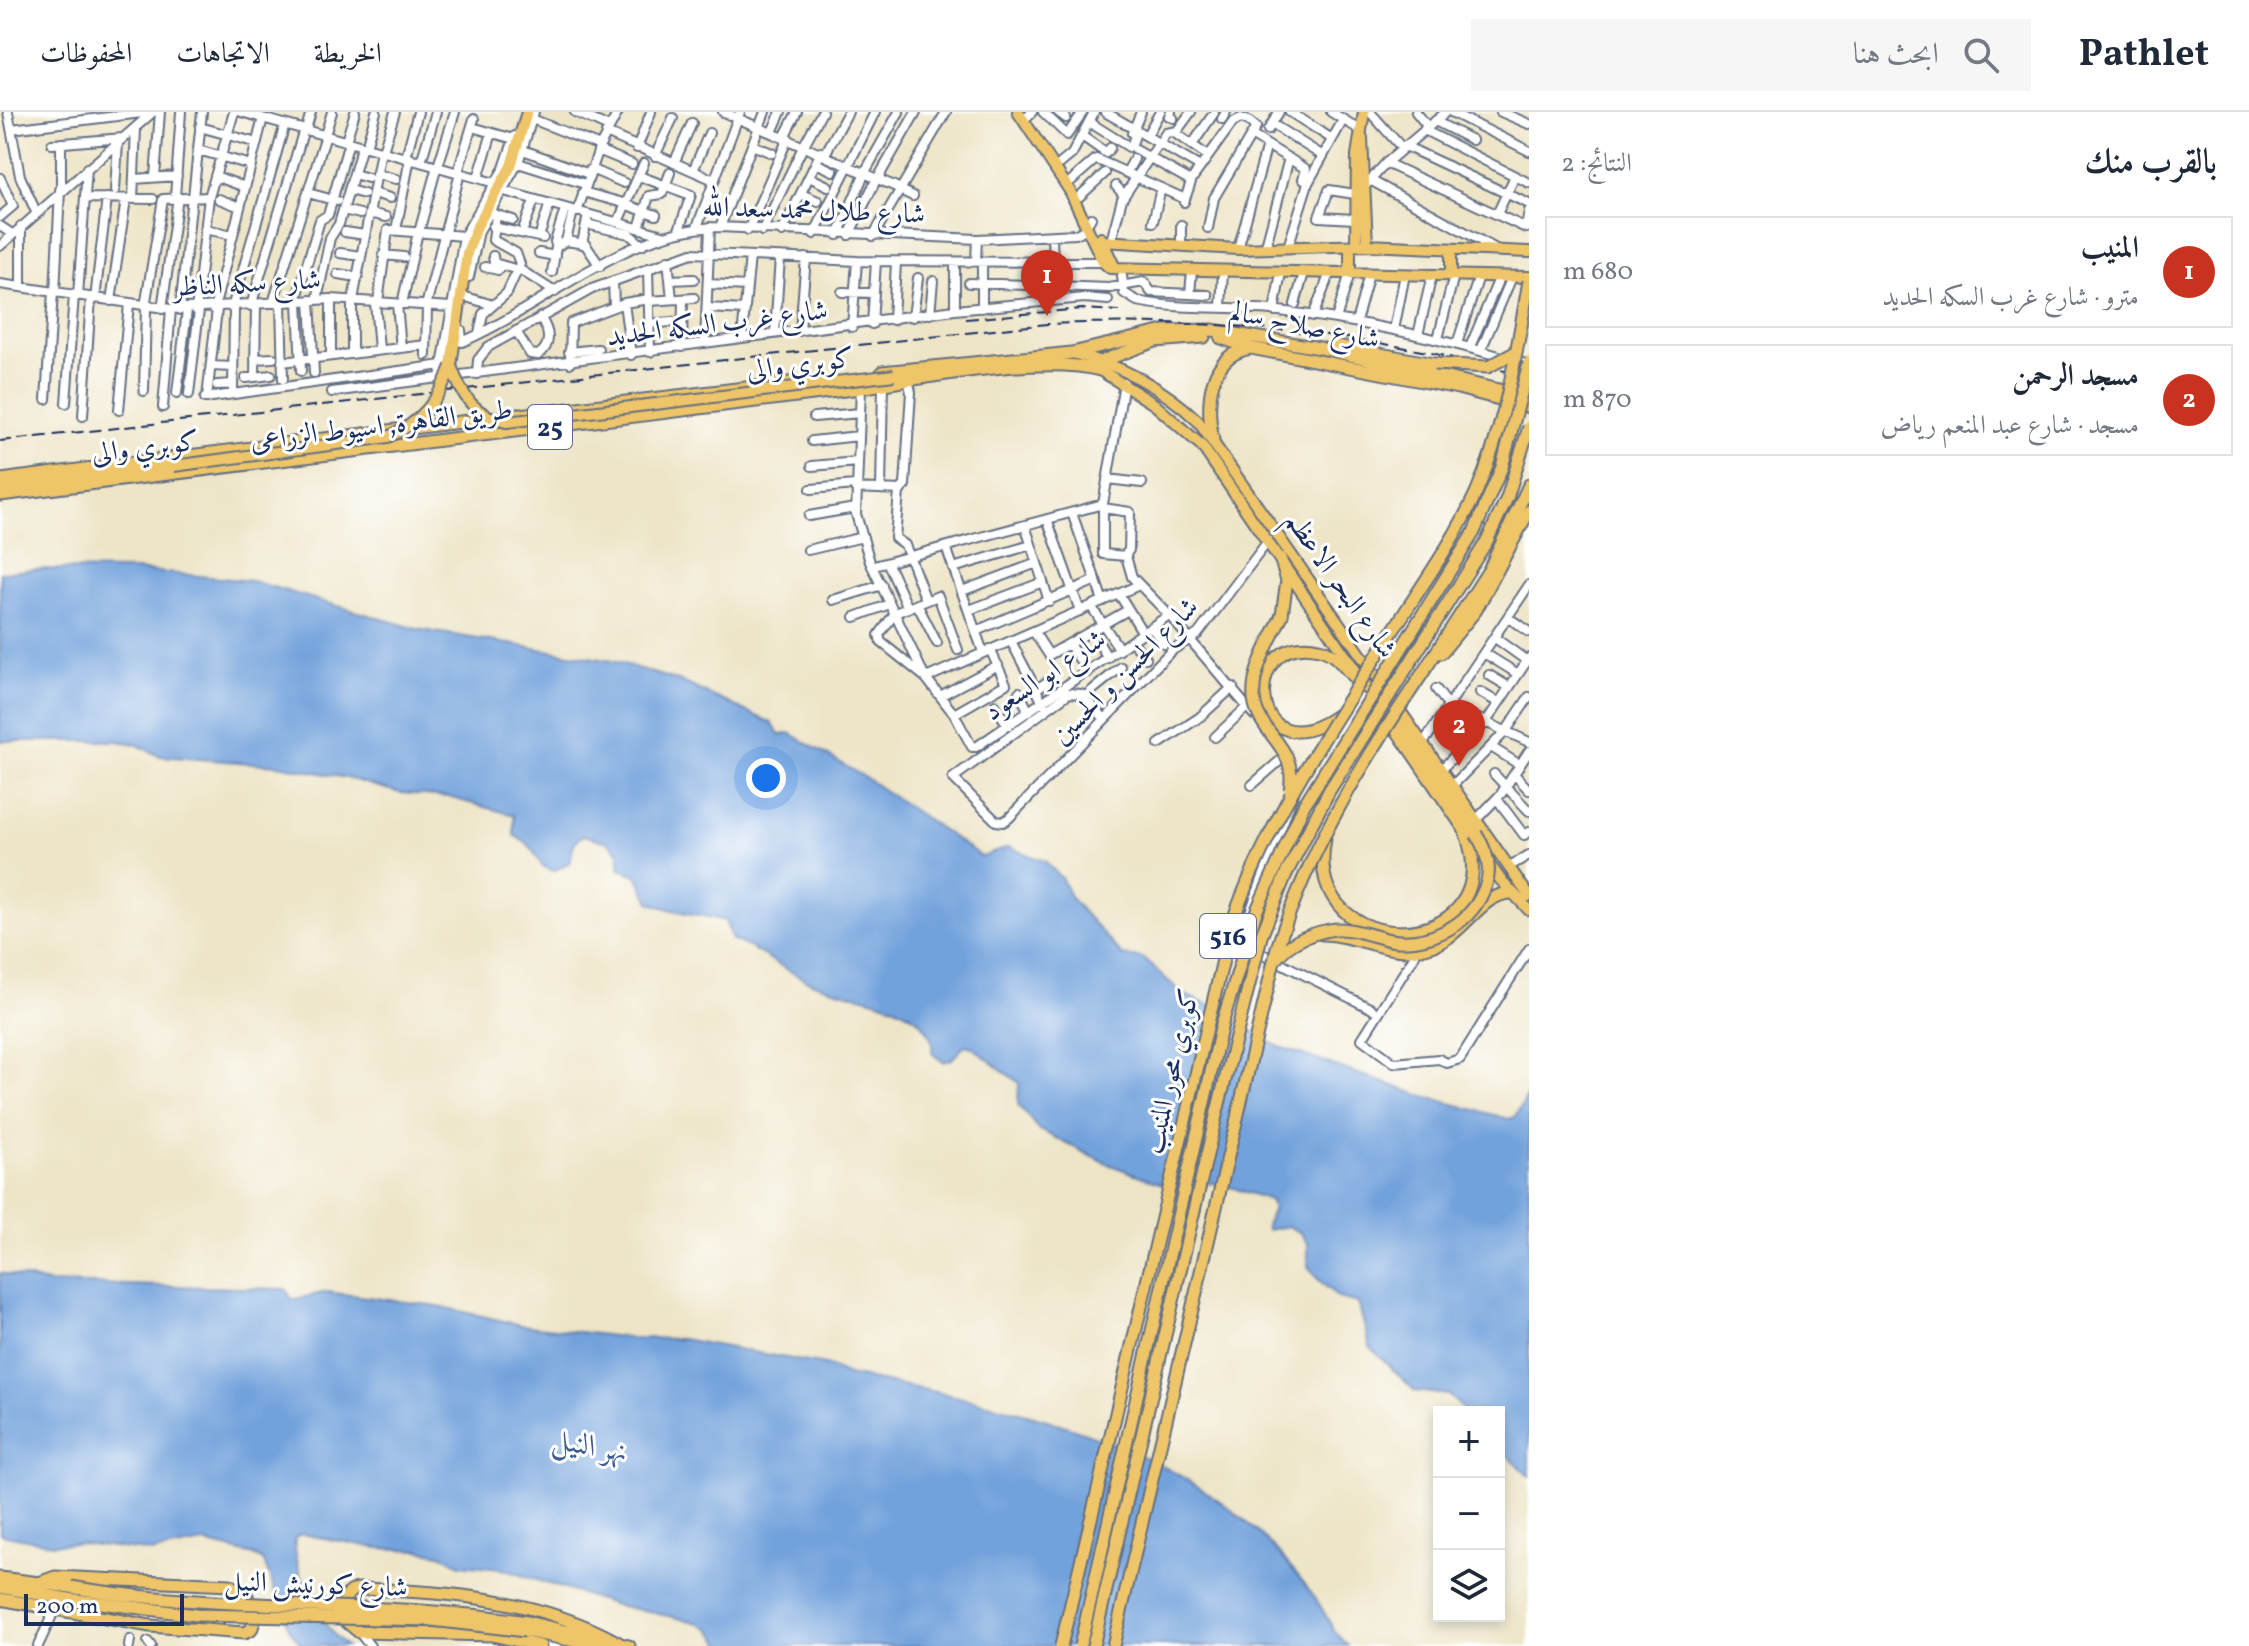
<!DOCTYPE html>
<html lang="ar">
<head>
<meta charset="utf-8">
<style>
	:root { --surface:#fff; --page:#f6f6f7; --text:#1f2937; --muted:#747a83; --line:#e0e1e3; --accent:#c8321e }
	body { margin:0; font-family:Vollkorn,Amiri,serif; background:var(--page); color:var(--text); direction:rtl }
	.controls { position:absolute; right:24px; bottom:24px; display:grid; overflow:hidden; border-radius:0px; box-shadow:0 4px 12px #0003 }
	.controls button { width:72px; height:72px; display:grid; place-items:center; padding:0; border:0; border-bottom:2px solid var(--line); background:var(--surface); color:var(--text); font:40px sans-serif }
	.scale { position:absolute; left:24px; bottom:20px; width:160px; box-sizing:border-box; padding-left:8px; border:4px solid #1b2f5e; border-top:0; font-size:22px; line-height:28px; white-space:nowrap; color:#1b2f5e; -webkit-text-stroke:6px #fff; paint-order:stroke }
	.you { position:absolute; left:766px; top:666px; width:28px; height:28px; margin:-20px; border:6px solid #fff; border-radius:50%; background:#1a73e8; box-shadow:0 0 0 12px #1a73e833 }
	.badge { display:grid; place-items:center; width:52px; height:52px; border-radius:50%; background:var(--accent); color:#fff; font-size:26px; font-weight:700 }
	.pin { position:absolute; translate:-50% -66px; filter:drop-shadow(0 2px 4px #0008) }
	.pin::after { content:''; position:absolute; top:42px; width:28px; height:24px; background:inherit; clip-path:polygon(0 0,100% 0,50% 100%) }
	.list { margin:0; padding:0; list-style:none }
	h2 { display:flex; justify-content:space-between; align-items:center; height:104px; margin:0; padding:0 32px; font-size:34px }
	h2 small { font-size:26px; font-weight:400; color:var(--muted) }
	.list li { display:grid; grid-template-columns:52px 1fr auto; gap:24px; align-items:center; box-sizing:border-box; height:112px; margin:0 16px 16px; padding:0 16px; border:2px solid var(--line); border-radius:0px }
	.list b { display:block; font-size:30px; white-space:nowrap }
	.list p { margin:0; font-size:26px; white-space:nowrap; color:var(--muted) }
	.list em { font-size:26px; font-style:normal; color:var(--muted) }
	.icon { flex:none; width:44px; height:44px; fill:none; stroke:currentColor; stroke-width:2; stroke-linecap:round; stroke-linejoin:round }
	.map { position:relative; flex:none; width:1529px; height:1534px; overflow:hidden; direction:ltr }
	header { display:flex; align-items:center; gap:48px; box-sizing:border-box; height:112px; padding:0 40px; background:var(--surface); border-bottom:2px solid var(--line) }
	header strong { font-size:38px }
	nav { display:flex; gap:44px; margin-inline-start:auto; font-size:28px }
	.search { width:560px; height:72px; background:var(--page); display:flex; align-items:center; gap:20px; box-sizing:border-box; padding:0 28px; border-radius:0px; color:var(--muted); font-size:30px }
	main { display:flex }
	aside { flex:1; background:var(--surface) }
	.map>svg:first-child { display:block }
	.water { fill:#72a2dc; stroke:#46689d; stroke-width:2 }
	.lines { fill:none; stroke-linecap:round; stroke-linejoin:round }
	.minor-casing { stroke:#656f83; stroke-width:12 }
	.major-casing { stroke:#656f83; stroke-width:14 }
	.highway-casing { stroke:#656f83; stroke-width:15 }
	.minor { stroke:#fff; stroke-width:8 }
	.major { stroke:#eec569; stroke-width:10 }
	.highway { stroke:#eec569; stroke-width:11 }
	.rail { stroke:#1b2f5e; stroke-width:2; stroke-dasharray:12 6; stroke-linecap:butt }
	.major-bridge-casing { stroke:#656f83; stroke-width:14; stroke-linecap:butt }
	.highway-bridge-casing { stroke:#656f83; stroke-width:15; stroke-linecap:butt }
	.major-bridge { stroke:#eec569; stroke-width:10 }
	.highway-bridge { stroke:#eec569; stroke-width:11 }
	.labels { text-anchor:middle; stroke-width:6; stroke-linejoin:round; paint-order:stroke }
	.shield { fill:#fff; stroke:#5f6d8e; stroke-width:2 }
	.shield-label { font-size:26px; font-weight:bold; fill:#1b2f5e }
	.street-label { font-size:28px; fill:#1b2f5e; stroke:#fff }
	.water-label { font-size:30px; font-style:italic; fill:#3e5d90; stroke:#fff }
</style>
</head>
<body>
<header>
<strong>Pathlet</strong>
<div class="search"><svg class="icon" aria-label="search" viewBox="0 0 24 24"><circle cx="10" cy="10" r="6"/><path d="M15 15l6 6"/></svg>ابحث هنا</div>
<nav><a>الخريطة</a><a>الاتجاهات</a><a>المحفوظات</a></nav>
</header>
<main>
<aside>
<h2>بالقرب منك<small>النتائج: 2</small></h2>
<ul class="list">
<li><span class="badge">1</span><div><b>المنيب</b><p>مترو · شارع غرب السكه الحديد</p></div><em>680 m</em></li>
<li><span class="badge">2</span><div><b>مسجد الرحمن</b><p>مسجد · شارع عبد المنعم رياض</p></div><em>870 m</em></li>
</ul>
</aside>
<div class="map">
<svg width="1529" height="1534" viewBox="0 0 1529 1534">
	<rect width="100%" height="100%" fill="#fff"/>
	<filter id="ink" filterUnits="userSpaceOnUse"><feTurbulence type="fractalNoise" baseFrequency=".0125" numOctaves="2"/><feDisplacementMap in="SourceGraphic" scale="16" xChannelSelector="R" yChannelSelector="G"/><feConvolveMatrix kernelMatrix="1 2 1 2 8 2 1 2 1" color-interpolation-filters="sRGB"/></filter>
	<filter id="wash" filterUnits="userSpaceOnUse"><feTurbulence type="fractalNoise" baseFrequency=".006" numOctaves="4" result="noise"/><feDisplacementMap in="SourceGraphic" scale="32" xChannelSelector="R" yChannelSelector="G"/><feGaussianBlur stdDeviation="1.8" result="paint"/><feColorMatrix in="noise" values="0 0 0 0 0 0 0 0 0 0 0 0 0 0 0 0 0 1.4 0 .05"/><feComposite in="paint" operator="in"/></filter>
	<g filter="url(#wash)">
		<rect width="100%" height="100%" fill="#eee5c7"/>
		<path class="water" d="M36 457 136 458 252 469 417 517 613 549 680 569 772 611 780 623 790 621 866 666 982 745 1008 735 1045 749 1062 767 1070 785 1123 844 1143 846 1183 882 1215 896 1277 934 1420 983 1509 1007 1515 1005 1529 981V1364L1499 1335V1300H1466L1448 1283 1415 1279 1370 1235 1358 1191 1338 1186 1313 1162 1308 1154V1132L1301 1121 1288 1114 1267 1118 1266 1113 1273 1096 1270 1088 1218 1071 1162 1072 1105 1051 1038 1017 1018 993 1019 971 972 935 965 933 951 948 943 950 932 941C938 891 849 885 814 871 783 859 762 838 732 828L725 809C700 801 674 802 650 790L637 763 619 757V741L608 730 583 723 574 731 570 750 554 759 542 754 530 734 514 723V703L448 685 400 681 347 666 278 653 159 644 136 632 117 629H0V461Z
			M0 1161 48 1171 286 1177 292 1188 327 1180 438 1194 521 1213 630 1226 682 1227 825 1253 848 1263C989 1289 1155 1321 1262 1424 1281 1442 1298 1463 1314 1484 1326 1501 1332 1520 1348 1534H724L711 1517 696 1510 612 1492 502 1457 460 1453 440 1442 419 1438 378 1436 301 1422 295 1426C293 1458 321 1515 346 1534H302L289 1516 264 1450 254 1443 204 1431 153 1440 81 1431 53 1432 0 1422Z"/>
	</g>
	<g filter="url(#ink)">
		<g class="lines">
			<g class="minor-casing">
				<path id="minor" d="M8 0 20 64 36 100
					M241 0 495 71
					M575 0 609 15
					M723 0 901 77
					M1043 0 1067 23 1083 0
					M1058 0 1066 6
					M1105 0 1200 55
					M1171 0 1169 4 1173 6
					M1290 0 1332 27
					M1331 0 1362 19
					M1370 0 1402 36
					M1416 0 1428 15
					M1451 0 1529 39
					M1501 0 1529 12
					M1027 5 1032 0
					M532 7 600 34
					M1222 7 1226 0
					M1435 9 1472 28
					M1089 10 1129 35
					M1272 12 1323 44
					M200 15 257 31
					M472 15 514 27
					M11 17 150 0
					M306 17 311 0
					M1268 18 1279 0
					M1424 18 1529 71
					M772 20 781 0
					M1173 20 1208 44
					M606 21 714 68
					M325 23 332 0
					M1147 23 1160 0
					M1251 23 1306 57 1303 67 1308 71
					M1082 24 1106 41 1110 36
					M784 25 797 0
					M346 29 355 0
					M52 32 123 26
					M1132 32 1135 23 1132 21 1141 0
					M752 33 772 41
					M804 33 822 0
					M1192 33 1214 1
					M1405 34 1529 92
					M366 35 376 0
					M637 36 651 0
					M198 38 251 53
					M523 38 589 62
					M598 38 632 52
					M1136 38 1191 69
					M383 39 395 0
					M825 42 848 0
					M655 44 673 6
					M406 45 418 0
					M421 50 436 0
					M518 51 585 72
					M674 51 692 11
					M816 51 833 59
					M1386 51 1526 116 1529 99
					M1060 52 1072 42 1094 0
					M438 54 455 0
					M591 57 624 71
					M693 59 709 21
					M458 60 474 7
					M1127 60 1134 47
					M354 62 368 66
					M376 62 396 67
					M215 64 245 75
					M639 64 691 83 679 118
					M155 65 160 0
					M809 65 828 74
					M0 66 13 94 0 105
					M478 66 492 21
					M878 66 916 0
					M134 67 177 64
					M1370 68 1496 137
					M1071 69 1096 47 1185 87
					M1367 72 1386 51 1446 0
					M1116 74 1124 83
					M61 77V31
					M115 78 118 30
					M349 78 364 82
					M900 78 913 84
					M504 79 663 123
					M583 80 627 92
					M308 81 337 89
					M373 81 390 86
					M801 82 818 89
					M1355 82 1329 78 1319 105 1355 107
					M1080 84 1105 61
					M175 85 181 0
					M193 85 202 0
					M85 86 153 87
					M133 87 136 16
					M219 87 240 95
					M1184 90 1192 67 1233 10 1241 6 1247 8
					M627 93 656 103
					M343 98 360 102
					M577 100 600 34 618 0
					M369 101 386 105
					M494 102 513 108
					M1497 102 1515 64
					M618 110 644 51
					M1153 110 1161 76
					M586 112 629 122 642 133
					M0 114 12 122
					M493 115 543 126
					M524 115 534 89
					M697 115 740 0
					M720 115 765 0
					M639 116 649 84 662 82 670 61
					M1208 116 1214 86 1256 15 1247 8
					M205 117 233 123
					M396 118 410 46
					M748 118 788 26
					M541 119 549 94
					M762 119 804 33
					M345 120 365 123
					M419 120 437 54
					M782 120 821 40
					M814 122 875 0
					M838 123 865 60 899 0
					M849 123 877 66
					M873 124 946 0
					M1052 124 1053 152
					M566 129 585 132 600 154
					M1111 129 1122 87 1166 21 1177 19 1191 0
					M555 130 565 97
					M582 132 587 107
					M1181 133V113
					M0 134 153 0
					M1288 135 1308 71 1343 8
					M1238 137 1267 33
					M1265 137 1289 46
					M340 141 361 144
					M539 141 555 144
					M383 143 404 145
					M493 144 494 151 518 158
					M668 148 672 187
					M976 150 977 127
					M485 155 498 158 500 153
					M648 156 650 240
					M519 157 555 180
					M552 160 556 135 566 129 573 99
					M338 162 358 165
					M1122 164 1124 181 1137 189C1180 198 1227 194 1271 198 1359 208 1445 227 1529 253
					M469 165 479 119 518 51 534 0
					M670 168 694 167
					M613 169 614 194
					M969 171 1109 176 1144 170 1151 180 1208 183
					M0 172 171 197 331 187 451 195
					M708 172 747 174
					M21 175V114
					M842 180 874 181
					M55 181 60 78
					M1190 182 1192 158
					M78 184 87 56
					M466 185 493 193
					M95 187 107 86
					M310 188 314 261
					M317 188 330 126 339 112 362 34
					M352 188V242
					M353 188 381 39
					M111 189 126 87
					M296 189 320 108 328 103 349 30
					M298 189 301 259
					M649 189 694 186
					M281 190 283 267
					M375 190 379 238
					M378 190 388 118 464 124
					M273 191 326 23
					M624 191 631 243
					M397 192 401 236
					M402 192 418 120
					M1295 192 1304 161
					M251 194 304 17
					M426 194 460 61
					M145 195 163 87 209 85
					M1221 195 1223 159
					M232 196 285 12
					M707 196 745 198
					M982 196V151
					M162 197 178 85
					M214 197 263 6
					M180 198 192 85
					M196 198 209 85 234 0
					M955 198V150
					M1274 199 1281 160
					M930 202 933 169
					M1313 204 1330 161
					M913 205 918 166
					M1336 207 1350 161
					M893 208 896 150
					M1356 210 1369 162
					M649 212 682 209
					M872 212 876 149
					M852 215 857 149
					M461 218 462 230C546 194 625 116 720 115L977 127 1076 122 1084 118 1091 106
					M1394 218 1405 162
					M516 219 530 242 538 243
					M800 219 806 146
					M775 221 780 145
					M479 222 483 202 507 181 520 152 516 141 493 128 496 103
					M1418 223 1432 163
					M742 226 750 144
					M1438 227 1454 163
					M705 231 710 115
					M1457 232 1479 164
					M682 235 683 187
					M1470 235 1500 164
					M1481 238 1512 165
					M569 240 598 237
					M426 243 427 194
					M538 243C553 233 549 218 540 205
					M331 244V187
					M255 247 273 246
					M282 250 426 233
					M570 251 571 211 624 191 649 187
					M211 254 233 255
					M477 262 478 248 488 235 592 177 692 141 857 149 1103 150
					M907 264 911 280 905 373 899 380 895 426 905 433 924 483
					M255 265 256 193
					M246 266 271 263
					M440 266 464 124 504 56 515 24
					M1124 271 1103 392V442L1126 444 1132 465 1169 503 1254 603
					M217 273 233 272
					M861 276 856 402 870 450 925 565
					M144 279 146 195
					M332 280 955 198 1084 186 1108 188
					M177 281 187 198
					M233 281 234 196
					M189 282 199 198
					M205 286 442 253
					M207 286 217 197
					M46 287 53 180
					M66 291 74 183
					M163 295 171 197
					M119 298 129 192
					M83 304 91 186
					M814 305 860 301
					M812 329 859 324
					M812 354 857 350
					M1107 367 1142 371
					M855 376 901 378
					M811 377 855 373
					M881 377 883 272
					M1103 396 1130 400 1129 438 1125 443
					M1072 401 1103 489
					M809 404 855 396
					M1047 407 1080 499
					M1025 413 1049 489
					M946 435 983 540
					M808 438 863 425
					M888 452 908 496
					M874 454 1103 392
					M953 456 1031 433
					M962 479 1037 451
					M1119 482 1143 521
					M833 488 882 473
					M917 492 937 531
					M1091 494 1120 538
					M969 498 1043 470
					M855 505 890 492
					M1509 506 1529 520
					M1151 515 1164 532
					M976 519 1096 468
					M1034 520 1049 543 1128 498
					M1495 526 1527 549
					M1011 529 1043 591
					M1132 529 1146 546
					M1069 532 1088 560
					M1100 533 1108 546
					M958 538 938 484 895 501 879 523 881 530 926 566 954 602 972 635H976L1169 503
					M1484 541 1518 562
					M1489 563 1509 575
					M926 566 1139 473
					M1036 577 1050 568
					M1436 577 1448 593 1529 630
					M1019 580 1029 600
					M1480 580 1499 591
					M940 584 998 553
					M1084 585 1121 555
					M995 593 1008 614
					M954 602 1006 572 990 537
					M1104 606 1081 582 1069 581 953 666 996 709 1003 710 1009 706 1171 539 1198 522 1268 429
					M1215 625 1249 593
					M1159 632 1200 605 1233 575
					M1422 633 1529 473
					M1491 635 1520 653
					M1441 658 1486 610 1529 546
					M1494 662 1529 699
					M1514 662 1529 678
					M1252 673 1283 646
					M1451 675 1506 619 1529 585
					M1294 681 1239 830 1372 897
					M1497 687 1524 723 1529 720
					M1475 709 1501 682 1529 639
					M1508 755 1529 743
					M1415 843 1362 927 1394 951 1439 947 1447 951 1460 947 1529 837
					M359 1520 370 1534
					M148 1530 151 1534
					M38 1534 55 1497
					M129 1534 130 1528"/>
			</g>
			<g class="major-casing">
				<path id="major" d="M1018 0 1070 79 1103 150 1110 156 1529 165
					M1362 26 1367 133
					M1101 126 1115 156
					M1102 129 1238 137 1367 133 1529 140
					M1356 133 1357 43 1364 0
					M1350 161V134
					M1451 163V138
					M1072 241C1118 252 1162 275 1198 309L1529 784
					M451 254 467 141 477 114 511 54 527 0
					M1100 258 1154 292 1202 334 1465 719 1500 767 1529 798
					M0 376 174 354"/>
			</g>
			<g class="highway-casing">
				<path id="highway" d="M1221 226 1251 236 1458 276 1529 295
					M1337 234 1434 252
					M1105 248 1155 229 1204 225
					M882 260 1072 241 1164 219 1212 218 1320 236 1529 285
					M1213 328C1206 293 1207 243 1251 236
					M0 368C266 334 531 300 797 270
					M0 383 861 276C921 266 1044 242 1100 258
					M1280 446 1287 468 1282 503
					M1441 541 1476 498 1529 399
					M1424 559 1489 458 1529 373
					M1390 582 1393 599 1475 722
					M1339 602C1248 668 1237 518 1319 537 1343 542 1350 571 1371 578
					M1325 727C1300 855 1514 849 1465 719
					M1322 822C1357 822 1390 845 1425 836 1463 828 1478 782 1511 781
					M0 1466 71 1475
					M0 1475 68 1487
					M0 1487 150 1514 244 1521 251 1518 254 1510 247 1484 230 1473 55 1465 39 1471
					M527 1510 629 1534
					M525 1519 600 1534
					M540 1534 492 1523 359 1520 347 1510C344 1495 340 1483 357 1477 445 1479 541 1487 619 1531"/>
			</g>
			<use href="#minor" class="minor"/>
			<use href="#major" class="major"/>
			<use href="#highway" class="highway"/>
			<path class="rail" d="M966 207 1082 197 1119 199
				M0 329 1047 212C1214 206 1367 218 1529 266"/>
			<g class="major-bridge-casing">
				<path id="major-bridge" d="M451 254C462 284 474 304 507 310L894 263
					M174 354 388 325C421 311 439 288 451 254"/>
			</g>
			<g class="highway-bridge-casing">
				<path id="highway-bridge" d="M1434 252 1488 255 1516 240
					M1282 503C1271 528 1251 558 1254 587 1259 624 1298 633 1290 678
					M1276 847C1289 830 1309 822 1329 818 1349 814 1372 824 1390 828 1426 834 1468 815 1483 780 1493 760 1488 740 1476 722
					M71 1475C222 1501 376 1487 527 1510
					M68 1487 196 1503 432 1508 525 1519
					M1061 1534 1231 814C1269 703 1335 609 1398 511 1425 469 1455 427 1476 381 1506 313 1516 241 1529 169
					M1080 1534 1222 912 1256 800 1304 693 1474 420 1502 355 1529 251
					M1093 1534 1216 1004 1261 825 1286 762 1329 679 1487 429 1507 386 1529 315
					M1113 1534 1277 836C1310 734 1365 647 1424 559"/>
			</g>
			<use href="#major-bridge" class="major-bridge"/>
			<use href="#highway-bridge" class="highway-bridge"/>
		</g>
	</g>
	<g class="labels">
		<g class="shield">
			<rect x="528" y="293" width="44" height="44" rx="6"/>
			<rect x="1200" y="802" width="56" height="44" rx="6"/>
		</g>
		<g class="shield-label">
			<text x="550" y="324">25</text>
			<text x="1228" y="833">516</text>
		</g>
		<g class="street-label">
			<text transform="translate(814 97) rotate(2)" y="10">شارع طلال محمد سعد الله</text>
			<text transform="translate(247 170) rotate(-3)" y="10">شارع سكه الناظر</text>
			<text transform="translate(717 210) rotate(-7)" y="10">شارع غرب السكه الحديد</text>
			<text transform="translate(1305 212) rotate(11)" y="10">شارع صلاح سالم</text>
			<text transform="translate(800 251) rotate(-7)" y="10">كوبري والى</text>
			<text transform="translate(381 312) rotate(-7)" y="10">طريق القاهرة, اسيوط الزراعى</text>
			<text transform="translate(145 334) rotate(-7)" y="10">كوبري والى</text>
			<text transform="translate(1342 472) rotate(55)" y="10">شارع البحر الاعظم</text>
			<text transform="translate(1124 558) rotate(-45)" y="10">شارع الحسن و الحسين</text>
			<text transform="translate(1044 562) rotate(-34)" y="10">شارع ابو السعود</text>
			<text transform="translate(1170 959) rotate(-77)" y="10">كوبري محور المنيب</text>
			<text transform="translate(316 1471) rotate(2)" y="10">شارع كورنيش النيل</text>
		</g>
		<g class="water-label">
			<text transform="translate(590 1333) rotate(10)" y="10">نهر النيل</text>
		</g>
	</g>
</svg>
<div class="controls">
<button>+</button>
<button>−</button>
<button><svg class="icon" aria-label="layers" viewBox="0 0 24 24"><path d="M12 4l9 5-9 5-9-5zM3 14l9 5 9-5"/></svg></button>
</div>
<div class="scale">200 m</div>
<div class="you"></div>
<div class="pin badge" style="left:1047px;top:204px">1</div>
<div class="pin badge" style="left:1459px;top:654px">2</div>
</div>
</main>
</body>
</html>
